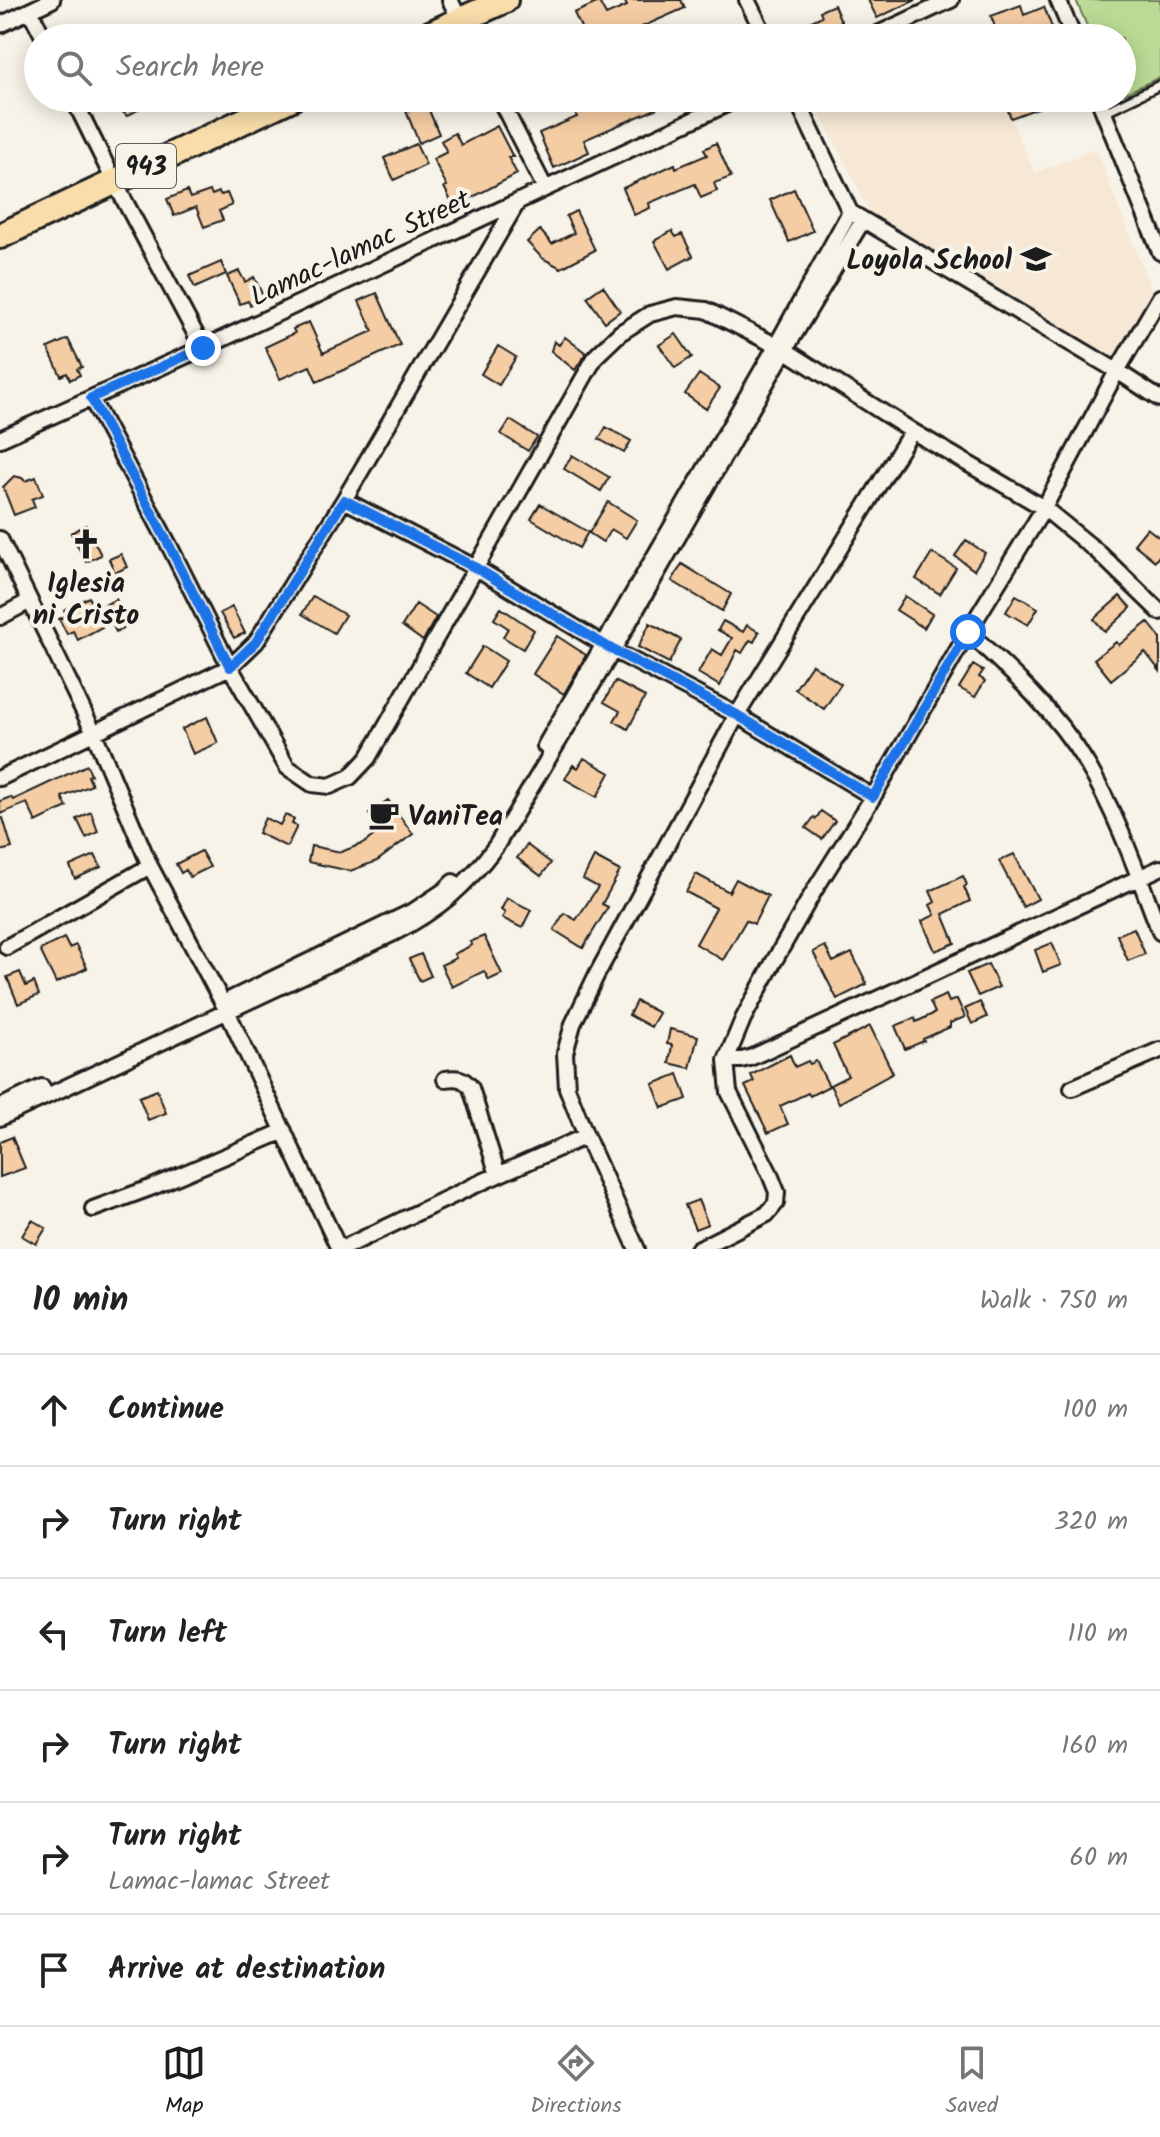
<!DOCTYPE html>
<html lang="en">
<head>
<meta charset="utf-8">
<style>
	:root { --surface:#fff; --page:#f6f6f6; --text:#222; --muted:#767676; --line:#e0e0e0; --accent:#1c1c1c }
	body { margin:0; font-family:Kalam,sans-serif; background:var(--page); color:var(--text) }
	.stop { position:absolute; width:24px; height:24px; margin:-18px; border:6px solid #1a73e8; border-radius:50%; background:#fff }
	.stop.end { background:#1a73e8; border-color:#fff; box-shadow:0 2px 8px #0008 }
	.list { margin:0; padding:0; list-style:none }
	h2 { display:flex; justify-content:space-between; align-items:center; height:104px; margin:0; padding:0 32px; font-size:34px }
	h2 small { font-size:26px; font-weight:400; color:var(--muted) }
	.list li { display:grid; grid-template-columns:52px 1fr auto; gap:24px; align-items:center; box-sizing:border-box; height:112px; padding:0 32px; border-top:2px solid var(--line) }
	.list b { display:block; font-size:30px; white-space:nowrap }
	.list p { margin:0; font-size:26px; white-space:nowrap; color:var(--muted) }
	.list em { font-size:26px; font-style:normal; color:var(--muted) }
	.icon { flex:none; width:44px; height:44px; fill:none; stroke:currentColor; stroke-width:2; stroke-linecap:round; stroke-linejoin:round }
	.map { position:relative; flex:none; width:1160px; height:1249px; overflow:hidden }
	.search { position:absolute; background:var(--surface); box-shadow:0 4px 20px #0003; left:24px; right:24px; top:24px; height:88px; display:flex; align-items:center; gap:20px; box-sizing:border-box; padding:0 28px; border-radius:44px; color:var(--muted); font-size:30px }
	.sheet { height:776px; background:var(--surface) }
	nav { display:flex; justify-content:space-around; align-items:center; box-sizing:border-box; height:112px; border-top:2px solid var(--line); background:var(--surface); font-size:22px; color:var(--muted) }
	nav a { display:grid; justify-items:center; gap:4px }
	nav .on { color:var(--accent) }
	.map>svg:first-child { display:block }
	.built { fill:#f6e8d4 }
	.green { fill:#badb95; stroke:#6b7c58; stroke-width:2 }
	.building { fill:#f5cda4; stroke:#1c1c1c; stroke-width:2 }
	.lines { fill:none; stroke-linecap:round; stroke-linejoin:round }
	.service-casing { stroke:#1c1c1c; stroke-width:13 }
	.minor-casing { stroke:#1c1c1c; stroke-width:20 }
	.trunk-casing { stroke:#1c1c1c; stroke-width:30 }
	.service { stroke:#f7f3e8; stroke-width:7 }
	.minor { stroke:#f7f3e8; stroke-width:14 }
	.trunk { stroke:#f9deab; stroke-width:24 }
	.route { stroke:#1a73e8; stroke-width:10 }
	.labels { text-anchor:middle; stroke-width:8; stroke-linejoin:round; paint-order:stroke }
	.shield { fill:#f7f3e8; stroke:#5e5c59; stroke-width:2 }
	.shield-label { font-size:26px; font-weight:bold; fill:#1c1c1c }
	.street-label { font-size:28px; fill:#1c1c1c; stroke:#f7f3e8 }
	.poi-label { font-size:28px; font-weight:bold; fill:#1c1c1c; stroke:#f7f3e8; text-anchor:end }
</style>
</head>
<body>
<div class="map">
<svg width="1160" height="1249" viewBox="0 0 1160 1249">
	<rect width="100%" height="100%" fill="#f7f3e8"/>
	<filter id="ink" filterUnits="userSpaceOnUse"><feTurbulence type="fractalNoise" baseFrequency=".0125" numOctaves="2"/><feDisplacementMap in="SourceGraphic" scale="16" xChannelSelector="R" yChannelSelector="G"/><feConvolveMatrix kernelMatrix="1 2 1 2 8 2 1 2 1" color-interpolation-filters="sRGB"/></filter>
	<g filter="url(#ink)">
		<path class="built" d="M968 24 974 38H937Z
			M812 98H1001L1035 173 1096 149 1152 292 1111 364 877 226Z"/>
		<path class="green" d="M1076 0H1160V77L1124 94 1122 93V38H1092Z"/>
		<path class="building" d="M624 0H681L685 8 628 33 631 38H586L574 13 599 2 606 15 627 6Z
			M868 0H916L877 18Z
			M834 5 844 28 829 34 831 38H799L795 29 822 16 820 11Z
			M1021 5 1024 15 1044 7 1056 38H999L991 16Z
			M114 98H136L141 108 127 116 115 105Z
			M568 98H651L656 109 584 140 589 152 554 168 539 133 577 117Z
			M1003 98H1062V99L1011 118Z
			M426 103 439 134 419 143 406 111Z
			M497 126 513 157H508L517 174 454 207 444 187 447 186 433 159 447 152 441 141 455 133 461 145Z
			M716 143 731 177 714 183 717 191 701 198 695 184 649 203 650 208 634 215 623 188 675 164 676 168 707 155 704 149Z
			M416 144 426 165 394 180 384 158Z
			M794 189 813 231 789 242 770 200Z
			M187 191 190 198 210 191 212 195 219 192 221 195 227 193 232 205 219 211 223 220 204 227 196 207 174 216 167 199Z
			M576 211 595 250 561 268 542 258 527 242 540 230 552 244 574 233 566 216Z
			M672 231 676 237 682 234 693 256 669 269 654 241Z
			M221 262 226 274 195 288 189 276Z
			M239 271 245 282 254 277 264 298 250 305 248 301 240 304 227 276Z
			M603 286 620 311 605 322 587 297Z
			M377 293 400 345 317 382 310 366 280 379 265 347 295 333 293 329 309 322 323 353 373 331 359 301Z
			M676 334 692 357 675 368 659 345Z
			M565 337 586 353 575 370 551 351 554 341 559 345Z
			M68 339 82 367 77 369 80 375 70 380 67 373 61 376 48 348Z
			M498 346 516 357 499 385 481 374Z
			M699 374 720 388 706 409 685 394Z
			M510 420 537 437 528 451 501 434Z
			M606 427 631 441 624 453 599 439Z
			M572 455 609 477 601 491 564 469Z
			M14 476 22 478 25 481 36 477 43 495 32 499 35 507 14 515 3 487Z
			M608 502 637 520 626 538 611 529 603 542 589 533Z
			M540 504 588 532 579 548 531 519Z
			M86 525 101 555 86 562 71 533Z
			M1147 528 1160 538V555L1155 561 1134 544Z
			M966 540 985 553 974 570 955 556Z
			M932 553 956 568 940 594 916 579Z
			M121 554 127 567 115 573 109 559Z
			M682 564 731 594 722 611 672 581Z
			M1016 595 1038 608 1028 625 1006 612Z
			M313 596 345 615 334 633 302 614Z
			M905 596 932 614 924 628 896 610Z
			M1120 596 1131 608 1105 632 1094 619Z
			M89 597 96 610 116 599 129 625 116 632 111 622 78 640 73 631 67 634 59 619 67 615 64 610Z
			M416 604 436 617 423 641 402 626Z
			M232 607 245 633 234 638 220 613Z
			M501 608 534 630 523 649 503 637 508 628 494 619Z
			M723 621 743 632 747 625 759 632 754 642 750 640 742 653 737 650 720 686 698 673 712 649 722 655 732 638 718 630Z
			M1148 622 1160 637V671L1145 652 1111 680 1094 659 1116 642 1119 645Z
			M650 623 681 640 669 663 638 647Z
			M557 636 586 655 564 694 533 674Z
			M483 646 506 661 489 688 466 673Z
			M812 664 841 684 824 709 795 689Z
			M973 665 983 671 979 677 985 681 975 697 959 688Z
			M615 681 645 697 628 729 614 721 620 711 604 702Z
			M207 717 218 743 193 754 182 729Z
			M584 758 610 773 597 797 565 779 573 765 578 768Z
			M87 765 91 775 88 776 92 785 62 797 67 807 36 822 27 803 0 814V801L11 797 13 800Z
			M388 800 413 834 377 861 350 871 308 862 311 846 341 852 364 843 381 830 369 814Z
			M821 811 835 821 822 839 806 828 814 817 816 819Z
			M91 812 98 832 86 838 77 819Z
			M285 815 294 819 292 824 297 826 287 847 258 833 265 818 280 825Z
			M3 818 12 848 0 851V819Z
			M527 845 551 863 541 876 517 858Z
			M201 851 210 867 190 877 186 870 181 873 176 864Z
			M1014 854 1038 899 1023 907 999 861Z
			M95 855 101 867 75 879 70 866Z
			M594 857 620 871 602 904 608 907 583 948 554 930 564 913 576 920 598 887 583 879Z
			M696 874 729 892 736 879 768 896 754 924 746 920 723 960 696 944 716 908 686 892Z
			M963 876 967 885 964 887 970 901 943 914 955 943 935 951 922 921 935 915 930 905 935 902 930 891Z
			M507 898 531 910 522 928 502 918 505 913 501 910Z
			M1134 928 1145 954 1128 961 1117 935Z
			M484 936 502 974 489 980 484 971 452 987 441 965 456 958 454 954 472 945 470 942Z
			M64 938 69 948 76 945 87 968 56 983 40 950Z
			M1052 943 1061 965 1043 972 1035 950Z
			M825 946 833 962 852 953 867 984 837 999 813 952Z
			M421 954 431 976 420 981 409 959Z
			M988 964 999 987 978 996 967 973Z
			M20 972 26 986 34 982 39 995 18 1004 7 977Z
			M946 995 949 1002 957 999 965 1017 950 1023V1027L923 1039 924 1041 905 1049 895 1026 915 1018 916 1022 935 1013 930 1002Z
			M636 1001 659 1013 651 1027 629 1015Z
			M980 1002 987 1017 972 1024 965 1009Z
			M870 1026 893 1073 839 1103 830 1085 848 1076 833 1045Z
			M670 1029 698 1036 690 1068 669 1063 672 1045 667 1044Z
			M790 1055 795 1067 808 1061 810 1064 816 1061 829 1086 810 1096 808 1093 780 1106 788 1124 768 1133 745 1086 754 1082 751 1075Z
			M678 1074 687 1099 662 1108 653 1084Z
			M157 1090 166 1113 148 1120 139 1097Z
			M12 1137 25 1168 0 1177V1142Z
			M698 1200 708 1224 695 1229 685 1205Z
			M32 1220 46 1228 36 1244 22 1236Z"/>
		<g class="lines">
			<g class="service-casing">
				<path id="service" d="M1104 112 1160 85"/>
			</g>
			<g class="minor-casing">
				<path id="minor" d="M450 0 469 38
					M747 0 766 38
					M1058 0 1074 38
					M30 11 44 38
					M0 25 52 0
					M869 38 951 0
					M73 98 114 181 203 348
					M499 98 545 188
					M796 98 850 212 1117 371 1160 399
					M1098 98 1160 252
					M1160 297 1117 371 1044 508 968 632 873 797 814 891 773 963 743 1019 726 1060H741L750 1058 1160 868
					M91 398 170 547 230 667 287 767 312 784 330 786 350 777 368 758 596 356 620 333 650 314 677 307 706 310 785 350 912 431 1044 508 1099 553 1160 612
					M0 439 203 348 740 98
					M344 500 476 568 613 650 737 715 873 797
					M0 539 94 733 150 866 227 1011 339 1249
					M0 617 30 601
					M968 632C1012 672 1056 712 1087 764 1118 816 1138 875 1160 932
					M545 746 776 346 850 212
					M0 778 230 667 256 642 344 500 517 203
					M7 947 150 866
					M231 999 415 910 445 890 453 882
					M445 1079C457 1077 464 1078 471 1088L498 1175
					M1072 1088 1160 1050
					M0 1107 42 1087
					M0 1118 394 933C440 909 465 887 496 846L613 650 785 350 863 220
					M93 1209 150 1188 284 1131
					M341 1249 473 1186 586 1136
					M637 1249 586 1136 567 1088 565 1053 573 1024 596 976 737 715 912 431
					M698 1249 767 1214 776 1203 777 1192 769 1172 729 1092 726 1060"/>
			</g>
			<g class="trunk-casing">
				<path id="trunk" d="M421 38 505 0
					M0 236 292 98"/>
			</g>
			<use href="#service" class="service"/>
			<use href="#minor" class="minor"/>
			<use href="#trunk" class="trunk"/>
		</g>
	</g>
	<g class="lines" filter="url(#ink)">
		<path class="route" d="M203 348 91 398 170 547 230 667 256 642 344 500 476 568 613 650 737 715 873 797 968 632"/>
	</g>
	<defs>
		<g id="school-bare" transform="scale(2.4)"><path d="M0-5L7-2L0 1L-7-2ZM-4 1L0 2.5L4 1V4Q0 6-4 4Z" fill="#1c1c1c" stroke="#f7f3e8" stroke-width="2.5" paint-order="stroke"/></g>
		<g id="church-bare" transform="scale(2.4)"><path d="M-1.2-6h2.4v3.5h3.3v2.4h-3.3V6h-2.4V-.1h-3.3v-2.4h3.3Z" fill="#1c1c1c" stroke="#f7f3e8" stroke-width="2.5" paint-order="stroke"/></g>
		<g id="cafe-bare" transform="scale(2.4)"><path d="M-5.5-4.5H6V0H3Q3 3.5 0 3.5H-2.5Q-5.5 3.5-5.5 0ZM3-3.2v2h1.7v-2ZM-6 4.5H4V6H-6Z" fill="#1c1c1c" stroke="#f7f3e8" stroke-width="2.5" paint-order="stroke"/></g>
	</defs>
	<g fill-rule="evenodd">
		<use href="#school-bare" x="1036" y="259"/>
		<use href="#church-bare" x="86" y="544"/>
		<use href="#cafe-bare" x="384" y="815"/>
	</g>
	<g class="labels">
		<rect class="shield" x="116" y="144" width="60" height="44" rx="6"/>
		<g class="shield-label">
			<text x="146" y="175">943</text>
		</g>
		<g class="street-label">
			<text transform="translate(360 247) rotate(-25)" y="10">Lamac-lamac Street</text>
		</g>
		<g class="poi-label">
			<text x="1012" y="269">Loyola School</text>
			<text x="86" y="592" text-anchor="middle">Iglesia<tspan x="86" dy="32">ni Cristo</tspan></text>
			<text x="408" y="825" text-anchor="start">VaniTea</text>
		</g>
	</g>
</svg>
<div class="stop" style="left:968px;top:632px"></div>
<div class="stop end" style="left:203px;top:348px"></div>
<div class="search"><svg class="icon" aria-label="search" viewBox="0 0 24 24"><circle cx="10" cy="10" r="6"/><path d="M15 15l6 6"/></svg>Search here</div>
</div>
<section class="sheet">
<h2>10 min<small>Walk · 750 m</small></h2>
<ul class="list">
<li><svg class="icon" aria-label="ahead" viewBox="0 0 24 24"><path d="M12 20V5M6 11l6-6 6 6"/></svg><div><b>Continue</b></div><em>100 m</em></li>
<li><svg class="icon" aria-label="right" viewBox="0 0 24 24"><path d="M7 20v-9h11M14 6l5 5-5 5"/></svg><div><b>Turn right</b></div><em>320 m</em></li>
<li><svg class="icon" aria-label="left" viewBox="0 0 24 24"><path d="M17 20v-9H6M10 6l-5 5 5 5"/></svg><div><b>Turn left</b></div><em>110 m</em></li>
<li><svg class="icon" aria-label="right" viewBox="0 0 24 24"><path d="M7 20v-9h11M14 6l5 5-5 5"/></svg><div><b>Turn right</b></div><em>160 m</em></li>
<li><svg class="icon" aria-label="right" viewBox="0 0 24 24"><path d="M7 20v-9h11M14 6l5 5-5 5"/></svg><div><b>Turn right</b><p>Lamac-lamac Street</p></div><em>60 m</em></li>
<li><svg class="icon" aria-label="arrive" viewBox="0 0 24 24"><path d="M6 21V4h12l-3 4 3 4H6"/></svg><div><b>Arrive at destination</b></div></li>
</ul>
</section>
<nav>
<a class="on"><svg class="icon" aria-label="map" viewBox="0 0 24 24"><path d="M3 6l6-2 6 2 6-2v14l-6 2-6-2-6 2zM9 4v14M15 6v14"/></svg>Map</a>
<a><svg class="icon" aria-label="directions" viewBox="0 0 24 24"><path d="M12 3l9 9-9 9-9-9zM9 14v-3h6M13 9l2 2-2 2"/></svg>Directions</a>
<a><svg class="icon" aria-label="saved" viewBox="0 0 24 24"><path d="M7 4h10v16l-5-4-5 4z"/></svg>Saved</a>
</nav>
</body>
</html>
